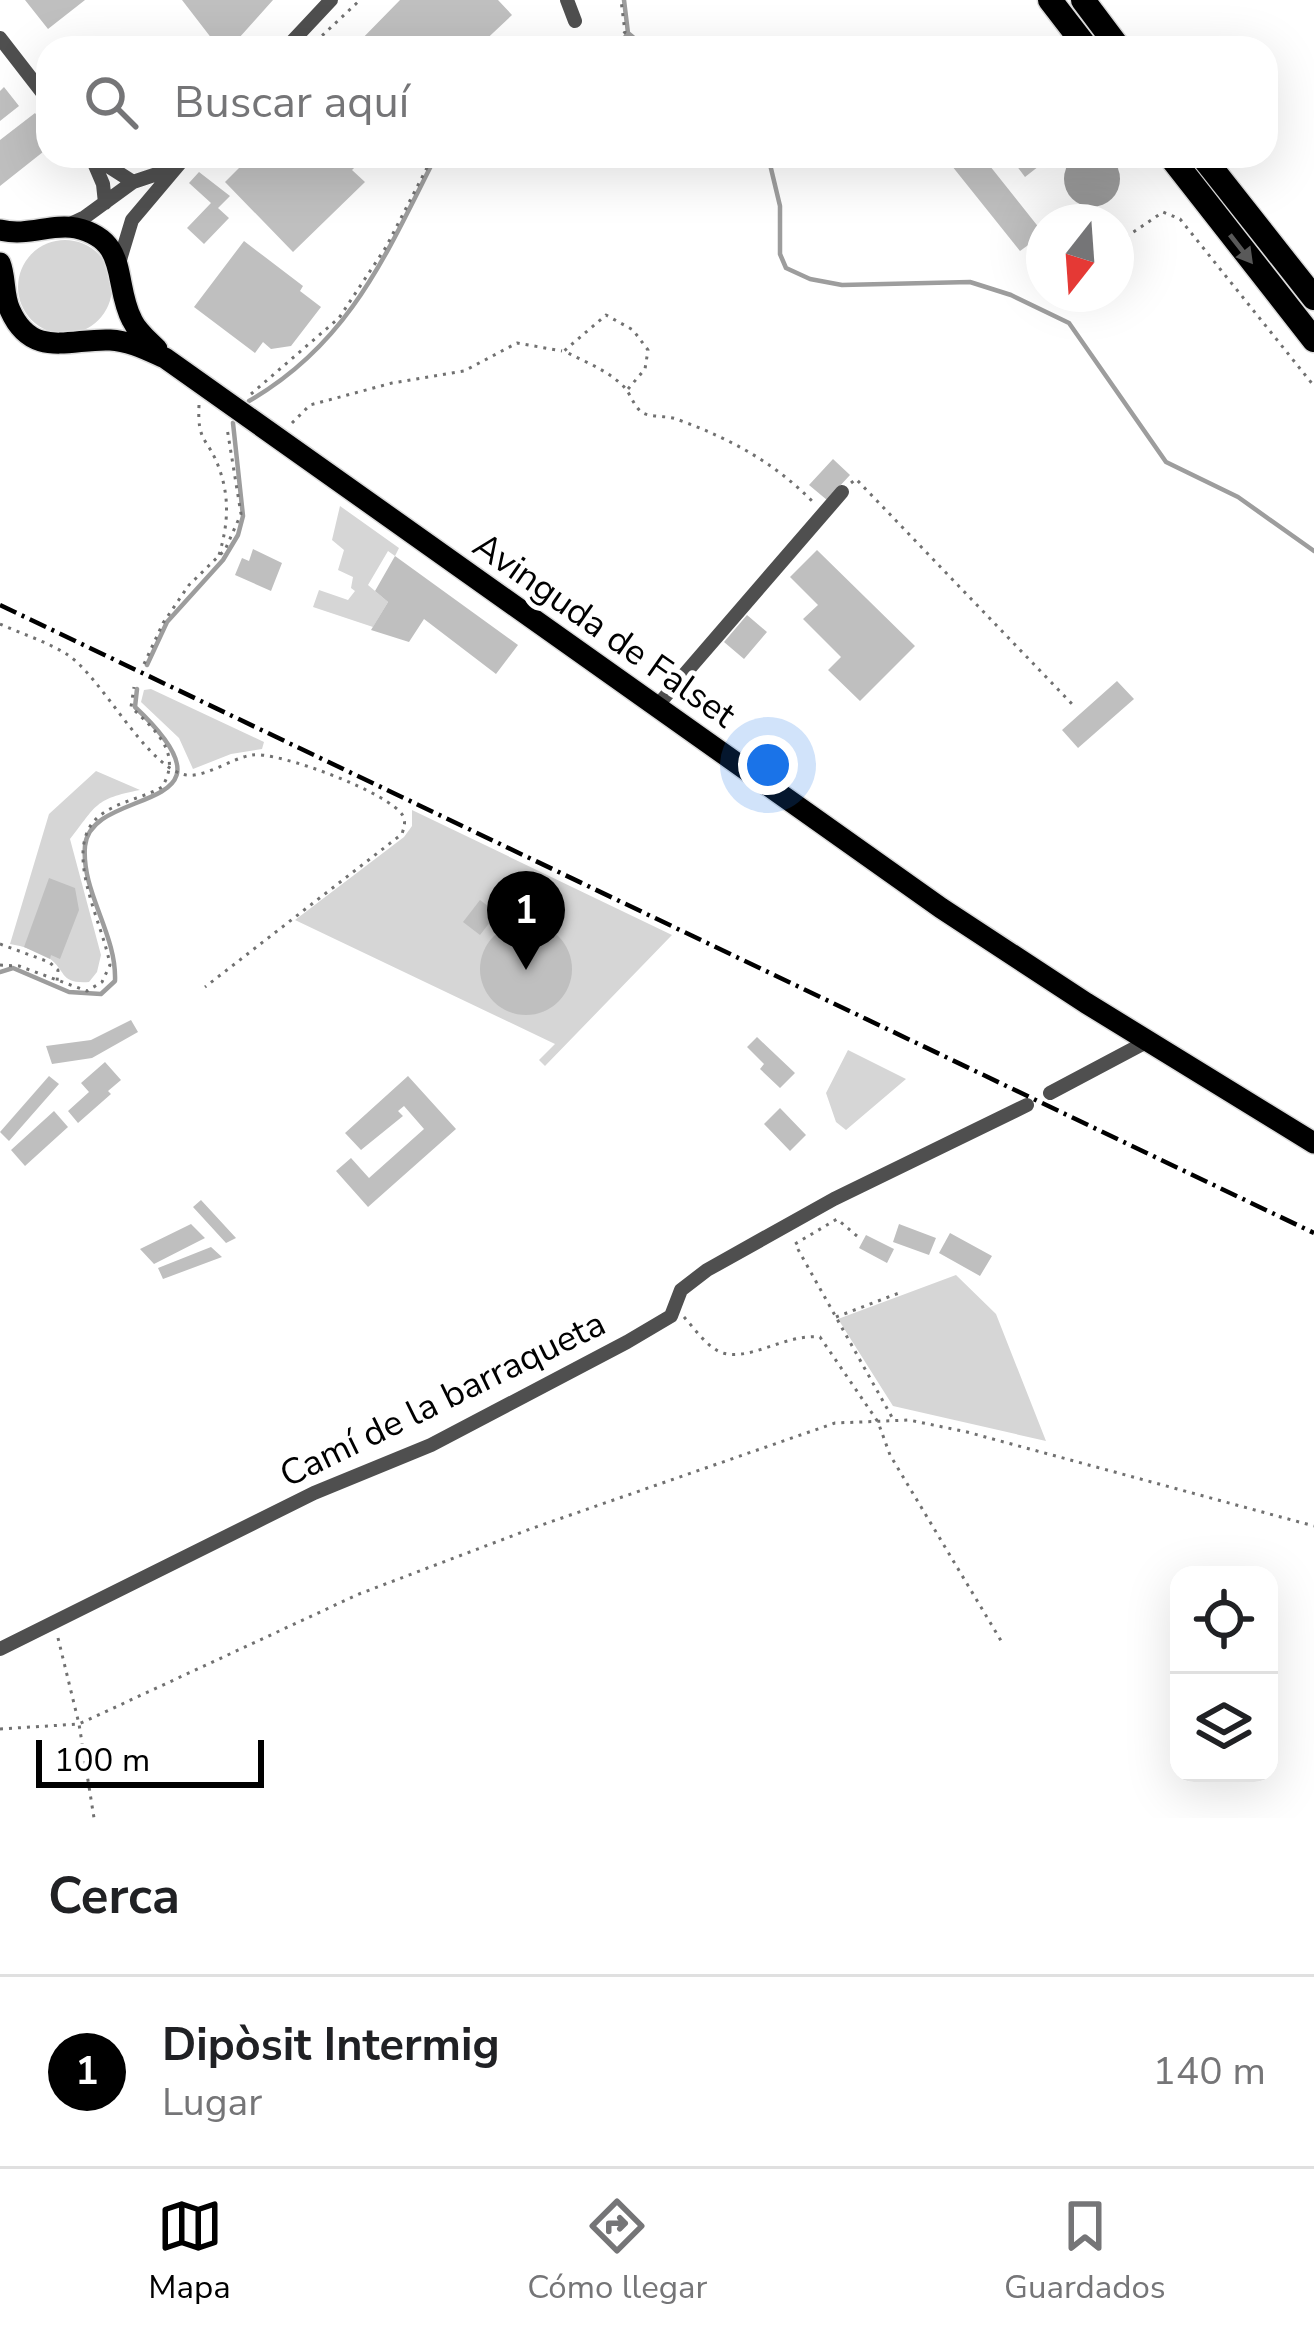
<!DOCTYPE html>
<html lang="es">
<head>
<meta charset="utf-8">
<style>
	:root { --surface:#fff; --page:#f2f2f2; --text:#202124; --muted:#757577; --line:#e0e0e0; --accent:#000 }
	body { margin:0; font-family:"Nunito Sans",sans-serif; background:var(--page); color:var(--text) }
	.controls { position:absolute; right:36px; bottom:36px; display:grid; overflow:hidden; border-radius:24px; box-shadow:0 12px 48px #0002 }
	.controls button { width:108px; height:108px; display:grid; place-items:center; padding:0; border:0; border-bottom:3px solid var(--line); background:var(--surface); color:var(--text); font:60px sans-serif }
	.compass { position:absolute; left:1026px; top:204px; width:108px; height:108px; border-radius:50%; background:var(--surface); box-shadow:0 12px 48px #0002; rotate:197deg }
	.scale { position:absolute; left:36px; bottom:30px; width:228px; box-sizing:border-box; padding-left:12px; border:6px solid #000; border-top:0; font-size:33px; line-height:42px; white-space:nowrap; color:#000; -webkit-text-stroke:9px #fff; paint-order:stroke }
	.you { position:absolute; left:768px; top:765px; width:42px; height:42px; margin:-30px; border:9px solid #fff; border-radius:50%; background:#1a73e8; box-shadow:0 0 0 18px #1a73e833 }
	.badge { display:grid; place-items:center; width:78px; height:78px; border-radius:50%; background:var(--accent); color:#fff; font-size:39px; font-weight:700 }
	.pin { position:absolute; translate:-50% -99px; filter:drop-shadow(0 3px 6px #0008) }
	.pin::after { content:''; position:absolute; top:63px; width:42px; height:36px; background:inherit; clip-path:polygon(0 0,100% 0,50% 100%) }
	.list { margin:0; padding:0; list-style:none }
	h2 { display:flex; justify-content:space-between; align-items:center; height:156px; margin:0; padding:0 48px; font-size:51px }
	h2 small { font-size:39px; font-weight:400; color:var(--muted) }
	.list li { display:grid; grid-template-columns:78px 1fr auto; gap:36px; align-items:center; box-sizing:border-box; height:192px; padding:0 48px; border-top:3px solid var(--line) }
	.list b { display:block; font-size:45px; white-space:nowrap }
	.list p { margin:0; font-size:39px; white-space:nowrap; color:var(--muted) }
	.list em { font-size:39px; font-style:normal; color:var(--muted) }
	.icon { flex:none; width:66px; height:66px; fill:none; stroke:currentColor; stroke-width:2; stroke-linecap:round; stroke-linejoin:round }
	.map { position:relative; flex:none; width:1314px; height:1818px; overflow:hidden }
	.search { position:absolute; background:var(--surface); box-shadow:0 12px 48px #0002; left:36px; right:36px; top:36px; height:132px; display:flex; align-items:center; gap:30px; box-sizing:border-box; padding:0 42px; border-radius:36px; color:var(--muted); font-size:45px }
	.sheet { height:348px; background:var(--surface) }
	nav { display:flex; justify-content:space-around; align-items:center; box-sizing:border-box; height:168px; border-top:3px solid var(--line); background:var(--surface); font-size:33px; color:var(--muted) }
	nav a { display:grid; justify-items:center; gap:6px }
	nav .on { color:var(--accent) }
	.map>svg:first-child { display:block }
	.green { fill:#d6d6d6 }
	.water { fill:#9d9d9d }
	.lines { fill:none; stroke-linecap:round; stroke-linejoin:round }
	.stream { stroke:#9d9d9d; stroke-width:4.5 }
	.building { fill:#bfbfbf }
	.primary-casing { stroke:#dbdbdb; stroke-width:24 }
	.highway-casing { stroke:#dbdbdb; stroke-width:27 }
	.path { stroke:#717171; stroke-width:3; stroke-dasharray:3 6; stroke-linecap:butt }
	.street { stroke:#4f4f4f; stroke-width:14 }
	.primary { stroke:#000; stroke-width:21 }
	.highway { stroke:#000; stroke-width:24 }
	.rail { stroke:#000; stroke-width:4.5; stroke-dasharray:18 6 3 6; stroke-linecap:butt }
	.oneway { fill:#595959 }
	.labels { text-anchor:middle; stroke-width:10; stroke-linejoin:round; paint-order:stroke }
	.street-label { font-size:36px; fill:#000; stroke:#fff }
</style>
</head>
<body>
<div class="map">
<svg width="1314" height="1818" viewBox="0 0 1314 1818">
	<rect width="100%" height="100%" fill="#fff"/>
	<path class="green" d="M18 287a47 47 0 1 1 94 0a47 47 0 1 1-94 0Z
		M340 506 399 548 395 556 388 551 368 585 388 602 373 627 313 607 319 590 348 600 355 591 351 588 353 577 338 570 344 550 332 540Z
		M151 689 264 742 262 749 231 754 193 769 179 738 141 702 144 690Z
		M96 771 140 790C94 799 97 805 70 839L101 955 97 972 89 982C59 984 67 971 49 958 38 951 23 946 10 944L49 814Z
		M412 810 672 935 545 1066 539 1060 555 1044 295 920 404 837 412 826Z
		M848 1050 906 1079 846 1130 836 1122 826 1093Z
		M956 1275 996 1314 1046 1441 893 1406 838 1319Z"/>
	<path class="water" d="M1064 179a28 28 0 1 1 56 0a28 28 0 1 1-56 0Z"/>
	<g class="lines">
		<path class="stream" d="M624 0 628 33
			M628 33 646 48
			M617 48 628 33
			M768 156 780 206V254L786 268 810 279 842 285 970 282 1011 295 1069 323 1166 462 1238 497 1314 551
			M249 401C350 343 386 254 436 156
			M147 665 167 622 223 560 238 535 243 516 233 423
			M0 972 13 968 69 992 101 994 115 981C117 934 81 892 85 846 91 784 252 817 135 707L137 689"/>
	</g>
	<path class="building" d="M25 0H85L48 29Z
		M182 0H273L230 48H219Z
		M400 0H498L512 15 477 48H353Z
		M4 87 19 106 0 121V91Z
		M35 113 48 130V148L0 186V140Z
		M251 156H366L352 170 365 182 293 252 225 182Z
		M944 156H982L1044 234V244L1036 250 1031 243 1020 251Z
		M1020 156H1046L1048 159 1025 177 1013 161Z
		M199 172 230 196 218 208 229 218 204 244 187 228 211 203 189 183Z
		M244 241 303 286 300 291 321 307 291 346 271 349 263 342 255 353 194 307Z
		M833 459 850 475 827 500 809 485Z
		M253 549 282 563 271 591 235 575 242 558 249 561Z
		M817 550 915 646 860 701 828 670 841 657 803 619 818 605 790 577Z
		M395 556 518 645 496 674 424 619 409 642 371 630 388 602 375 591Z
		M747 615 767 632 744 659 724 642Z
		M1117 681 1134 699 1078 748 1062 730Z
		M49 878 75 888 79 910 60 959 51 955 50 959 24 947Z
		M480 900 497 913 480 935 463 922Z
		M480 969a46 46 0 1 1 92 0a46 46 0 1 1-92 0Z
		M131 1020 138 1032 92 1058 52 1064 46 1046 91 1040Z
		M757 1037 795 1073 780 1088 760 1069 764 1064 747 1047Z
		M105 1062 121 1080 108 1091 111 1094 78 1123 68 1111 89 1092 81 1083Z
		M49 1076 59 1084 9 1141 0 1132Z
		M408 1076 456 1129 368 1207 336 1171 351 1158 369 1178 424 1129 404 1106 398 1111 403 1116 361 1150 345 1133Z
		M780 1108 806 1135 790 1151 764 1124Z
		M54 1111 68 1127 25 1166 11 1150Z
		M201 1200 236 1238 226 1243 193 1207Z
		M191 1224 205 1238 154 1264 140 1249Z
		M899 1224 936 1238 929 1255 893 1242Z
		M950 1233 992 1256 980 1276 939 1253Z
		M866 1235 894 1249 887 1263 859 1248Z
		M211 1247 222 1257 163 1279 158 1268Z"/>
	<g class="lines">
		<g class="primary-casing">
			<path id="primary" d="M0 230C28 237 51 223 76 228 130 240 113 284 132 320 137 331 148 340 157 349
				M0 263C6 278 3 295 10 310 32 360 71 338 110 340 130 341 147 350 165 358L941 908 1086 1003 1314 1143"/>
		</g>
		<g class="highway-casing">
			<path id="highway" d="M1050 0 1087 48
				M1083 0 1119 48
				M1170 156 1314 340
				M1202 156 1314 298"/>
		</g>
		<path class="path" d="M309 48 360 0
			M613 48 625 32 621 0
			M1126 237 1163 212 1180 219 1314 386
			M628 389 645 369 648 350 633 330 606 315 564 351C583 361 605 369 621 384 631 392 633 407 643 413 653 418 668 415 679 420 731 439 775 463 814 503
			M251 394 339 318 386 247 433 156
			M199 405C197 444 208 437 219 468 230 498 228 525 219 555
			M292 423 310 405 392 383 464 371 517 343 562 351
			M851 483 856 479 1072 704
			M0 624C22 634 48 642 68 655 101 677 144 762 182 774 201 781 231 758 252 755 278 751 391 793 403 816 406 823 404 827 402 834L205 987
			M144 664 163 623 189 585 225 550 241 514 227 428
			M0 944 49 962 58 970 57 982
			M0 965 19 966 87 991 102 982 110 965C103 922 58 845 102 814 120 801 143 798 162 787 183 753 155 730 131 707L134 687
			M857 1236 837 1219 795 1244 893 1419
			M684 1317C694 1328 705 1344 718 1351 745 1365 785 1333 820 1337L878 1422 890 1455 1003 1644
			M836 1317 899 1293
			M58 1638 79 1724 94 1818
			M0 1729 79 1724 359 1594 533 1528 835 1423 909 1420 967 1432 1314 1526"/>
		<path class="street" d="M567 0 575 21
			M0 38 48 100
			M286 48 331 0
			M91 156 103 184 105 203
			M97 159 133 182
			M66 226 85 217 133 182 172 169
			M119 263 132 220 186 156
			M657 706 842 492
			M1050 1093 1148 1041
			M0 1649 314 1493 431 1445 627 1342 671 1316 681 1290 707 1270 834 1199 1027 1105"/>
		<use href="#primary" class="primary"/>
		<use href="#highway" class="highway"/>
		<path class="rail" d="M0 605 1314 1233"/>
	</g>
	<defs><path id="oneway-solid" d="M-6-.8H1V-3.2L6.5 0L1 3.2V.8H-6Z" transform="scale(3)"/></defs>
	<use class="oneway" href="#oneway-solid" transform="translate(1241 249) rotate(52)"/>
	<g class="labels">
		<g class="street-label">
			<text transform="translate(605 629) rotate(35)" y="13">Avinguda de Falset</text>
			<text transform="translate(442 1398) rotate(-26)" y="13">Camí de la barraqueta</text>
		</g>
	</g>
</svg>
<div class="controls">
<button><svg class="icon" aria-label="locate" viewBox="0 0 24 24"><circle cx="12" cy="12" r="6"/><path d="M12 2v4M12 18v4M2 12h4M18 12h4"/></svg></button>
<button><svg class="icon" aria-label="layers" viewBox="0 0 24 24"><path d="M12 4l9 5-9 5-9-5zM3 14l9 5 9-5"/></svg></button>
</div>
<svg class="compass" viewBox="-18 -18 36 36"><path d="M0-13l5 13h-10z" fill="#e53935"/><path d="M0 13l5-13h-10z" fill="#757577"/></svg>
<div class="scale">100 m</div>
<div class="you"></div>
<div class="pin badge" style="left:526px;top:970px">1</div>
<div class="search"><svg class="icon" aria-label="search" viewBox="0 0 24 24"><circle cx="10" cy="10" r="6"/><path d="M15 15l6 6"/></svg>Buscar aquí</div>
</div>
<section class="sheet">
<h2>Cerca<small></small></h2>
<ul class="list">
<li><span class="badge">1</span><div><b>Dipòsit Intermig</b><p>Lugar</p></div><em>140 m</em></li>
</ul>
</section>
<nav>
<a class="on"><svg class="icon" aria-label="map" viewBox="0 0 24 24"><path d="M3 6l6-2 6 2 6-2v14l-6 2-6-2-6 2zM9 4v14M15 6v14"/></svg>Mapa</a>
<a><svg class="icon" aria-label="directions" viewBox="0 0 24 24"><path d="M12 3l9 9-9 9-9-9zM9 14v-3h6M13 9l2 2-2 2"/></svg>Cómo llegar</a>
<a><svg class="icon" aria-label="saved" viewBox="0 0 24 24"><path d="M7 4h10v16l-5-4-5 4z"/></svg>Guardados</a>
</nav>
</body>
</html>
